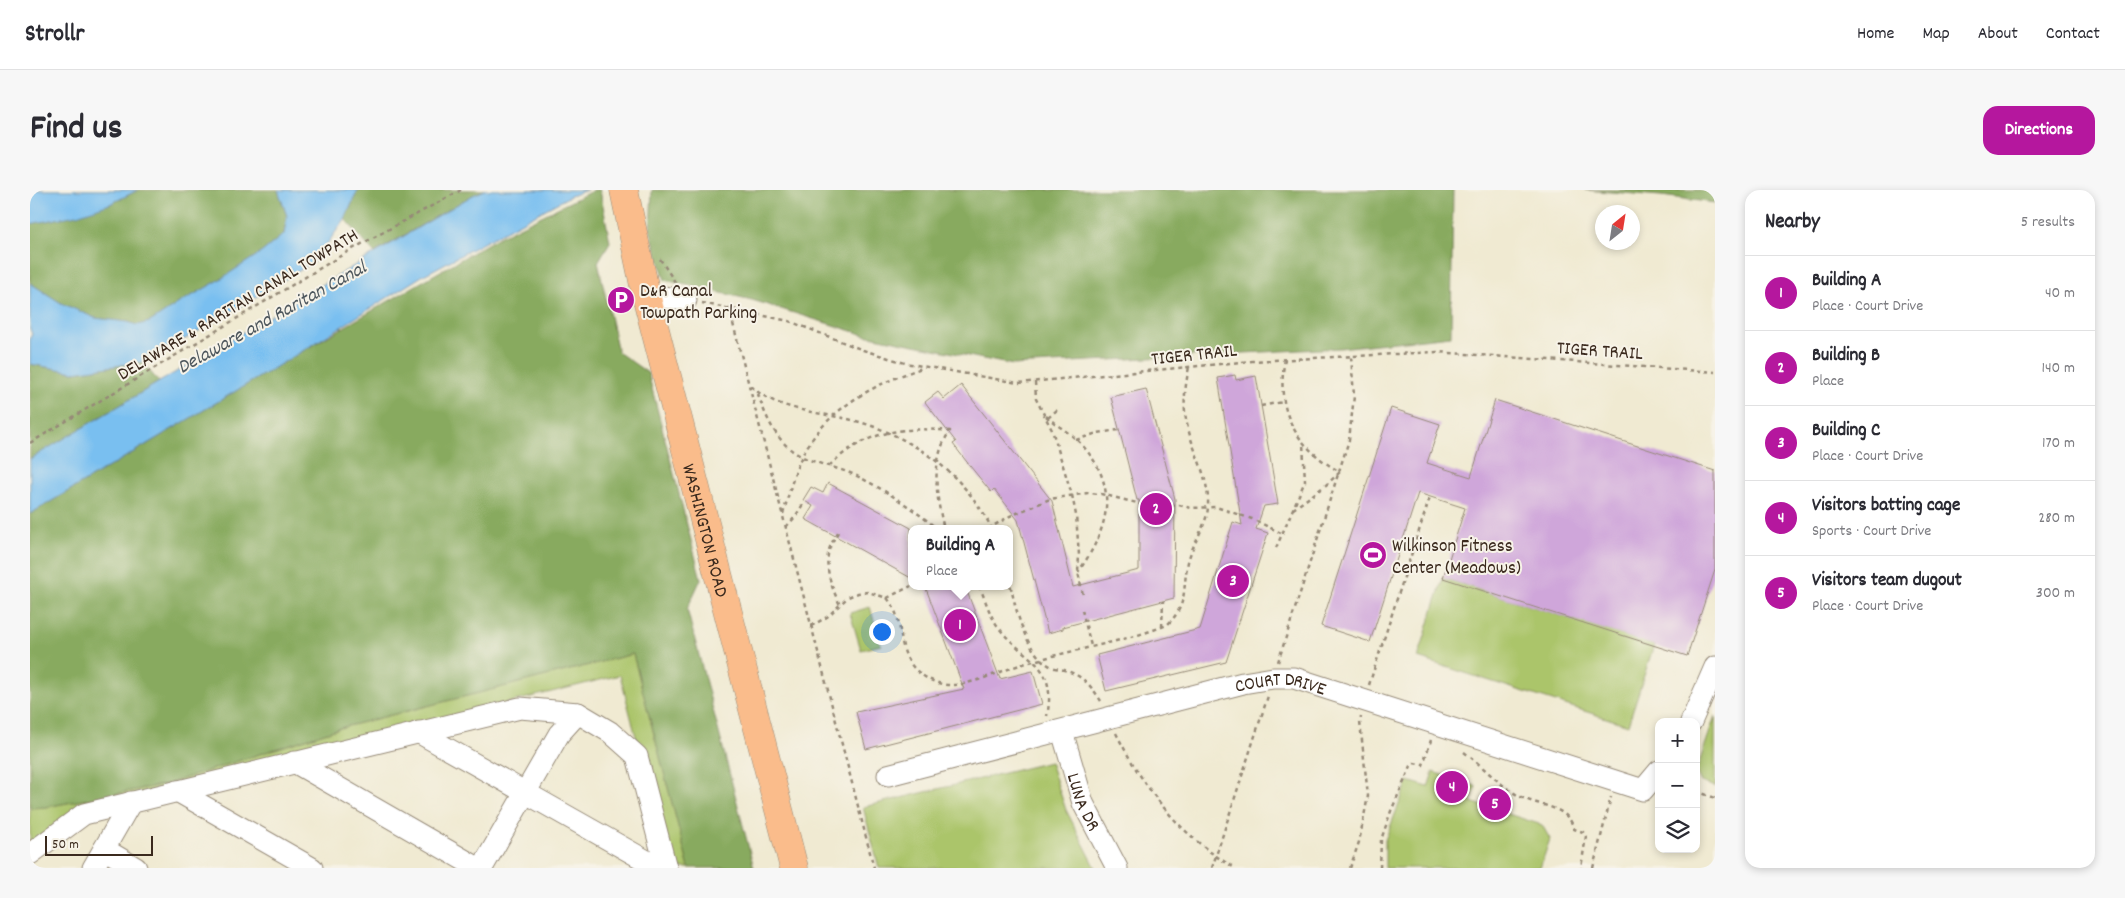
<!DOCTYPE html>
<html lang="en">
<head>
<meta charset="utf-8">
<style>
	:root { --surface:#fff; --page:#f7f7f7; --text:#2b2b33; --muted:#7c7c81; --line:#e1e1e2; --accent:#b5179e }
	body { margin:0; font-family:Dekko,sans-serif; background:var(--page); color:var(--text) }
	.controls { position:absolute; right:15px; bottom:15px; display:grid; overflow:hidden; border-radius:10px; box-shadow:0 2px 8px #0003 }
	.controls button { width:45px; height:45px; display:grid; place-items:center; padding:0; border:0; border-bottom:1px solid var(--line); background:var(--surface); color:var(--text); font:25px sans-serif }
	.compass { position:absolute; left:1565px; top:15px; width:45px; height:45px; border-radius:50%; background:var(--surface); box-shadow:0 2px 8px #0003; rotate:30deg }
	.scale { position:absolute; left:15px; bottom:12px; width:108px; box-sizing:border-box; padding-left:5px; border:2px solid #3b2a1e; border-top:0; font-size:14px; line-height:18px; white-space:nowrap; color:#3b2a1e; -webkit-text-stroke:4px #f7f3e8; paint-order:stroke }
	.you { position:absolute; left:851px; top:441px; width:18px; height:18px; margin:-12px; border:4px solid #fff; border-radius:50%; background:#1a73e8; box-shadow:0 0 0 8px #1a73e833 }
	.badge { display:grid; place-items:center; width:32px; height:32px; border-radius:50%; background:var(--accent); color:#fff; font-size:16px; font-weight:700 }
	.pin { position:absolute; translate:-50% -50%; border:2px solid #fff; box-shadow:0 1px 5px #0006 }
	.popup { position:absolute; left:878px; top:335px; width:105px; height:65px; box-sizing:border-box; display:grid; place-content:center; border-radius:10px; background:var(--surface); filter:drop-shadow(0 1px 4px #0005); font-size:16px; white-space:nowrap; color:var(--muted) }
	.popup b { font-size:19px; color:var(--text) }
	.popup::after { content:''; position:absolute; left:50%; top:100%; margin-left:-10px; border:10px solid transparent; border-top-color:var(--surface) }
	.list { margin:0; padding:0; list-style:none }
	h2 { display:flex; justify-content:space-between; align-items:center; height:65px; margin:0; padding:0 20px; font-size:21px }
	h2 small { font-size:16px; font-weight:400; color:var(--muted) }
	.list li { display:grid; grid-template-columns:32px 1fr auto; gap:15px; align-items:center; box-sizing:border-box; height:75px; padding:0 20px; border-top:1px solid var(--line) }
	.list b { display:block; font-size:19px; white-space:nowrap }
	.list p { margin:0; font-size:16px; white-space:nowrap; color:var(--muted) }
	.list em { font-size:16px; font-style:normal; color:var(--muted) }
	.icon { flex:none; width:28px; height:28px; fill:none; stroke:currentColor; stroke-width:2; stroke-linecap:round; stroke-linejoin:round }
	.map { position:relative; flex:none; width:1685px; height:678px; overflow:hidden; border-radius:15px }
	header { display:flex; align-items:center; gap:30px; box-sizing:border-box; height:70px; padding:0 25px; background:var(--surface); border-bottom:1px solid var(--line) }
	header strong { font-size:24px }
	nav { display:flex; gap:28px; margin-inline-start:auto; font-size:18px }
	.intro { display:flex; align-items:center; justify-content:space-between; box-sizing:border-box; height:120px; padding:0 30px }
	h1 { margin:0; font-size:35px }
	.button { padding:12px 22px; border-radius:15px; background:var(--accent); color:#fff; font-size:18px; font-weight:700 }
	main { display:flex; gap:30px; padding:0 30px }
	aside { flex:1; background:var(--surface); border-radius:15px; box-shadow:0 2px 8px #0003 }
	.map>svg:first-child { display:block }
	.green { fill:#abc56b; stroke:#737844 }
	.forest { fill:#88aa5f; stroke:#626a3e }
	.water { fill:#79bff0; stroke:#5a7487 }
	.building { fill:#cfa6da }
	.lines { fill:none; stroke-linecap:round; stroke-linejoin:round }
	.minor-casing { stroke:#968a78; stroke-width:23 }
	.major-casing { stroke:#968a78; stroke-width:29 }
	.path { stroke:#968a78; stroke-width:2.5; stroke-dasharray:4 4; stroke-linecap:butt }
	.minor { stroke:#fff; stroke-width:21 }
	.major { stroke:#fabc8b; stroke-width:28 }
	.labels { text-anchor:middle; stroke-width:4; stroke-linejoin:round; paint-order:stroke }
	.poi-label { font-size:19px; fill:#3b2a1e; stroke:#f7f3e8; text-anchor:start }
	.street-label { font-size:19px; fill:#3b2a1e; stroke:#f7f3e8 }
	.water-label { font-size:20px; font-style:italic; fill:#4e575d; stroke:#f7f3e8 }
</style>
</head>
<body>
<header>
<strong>Strollr</strong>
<nav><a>Home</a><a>Map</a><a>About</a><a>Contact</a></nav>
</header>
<div class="intro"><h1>Find us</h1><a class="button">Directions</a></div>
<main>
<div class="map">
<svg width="1685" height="678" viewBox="0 0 1685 678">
	<rect width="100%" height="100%" fill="#f7f3e8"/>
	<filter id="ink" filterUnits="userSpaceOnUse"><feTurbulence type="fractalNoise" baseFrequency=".02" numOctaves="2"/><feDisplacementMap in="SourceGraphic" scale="10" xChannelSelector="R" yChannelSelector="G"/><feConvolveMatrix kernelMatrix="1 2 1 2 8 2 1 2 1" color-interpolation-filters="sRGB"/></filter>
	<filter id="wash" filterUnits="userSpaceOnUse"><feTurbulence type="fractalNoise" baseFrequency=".0096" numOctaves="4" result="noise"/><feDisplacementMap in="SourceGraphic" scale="20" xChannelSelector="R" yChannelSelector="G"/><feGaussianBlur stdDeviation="1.12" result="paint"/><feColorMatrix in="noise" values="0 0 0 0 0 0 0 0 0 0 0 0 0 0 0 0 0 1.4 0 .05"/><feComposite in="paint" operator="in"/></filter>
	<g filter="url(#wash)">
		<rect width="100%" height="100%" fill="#f0ead2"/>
		<path class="green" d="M1413 388 1624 455 1598 535 1388 468Z
			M840 417 851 455 831 460 820 423Z
			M603 464 659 678H640L590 485 54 618 0 657V618L16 617 137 594 310 538Z
			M1685 526V597L1671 592 1666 582Z
			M1020 572 1036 620 1066 678H849L833 617Z
			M1403 582 1446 596 1441 612 1512 635 1520 649 1510 678H1355V650L1378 591 1398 597Z"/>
		<path class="forest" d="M108 0H248L257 26 254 44 232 62 186 92 149 113 120 132 107 135 98 132 65 128 31 113 0 93V34L80 14Z
			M328 0H455L443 5 344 63 315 29Z
			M564 0H570L580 52 568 72 588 162 618 183 671 389 657 419 724 678H659L603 464 310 538 137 594 16 617 0 618V324L271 162 469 47Z
			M622 0H1423L1421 146 1310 158 983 175 835 145 722 110 635 90 620 40Z
			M1555 0H1685V13L1631 6Z
			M112 172 129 192 0 269V174L44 182Z"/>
		<path class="water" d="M0 0H108L80 14 47 25 0 34Z
			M248 0H328L315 29 284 72 157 148 112 172 44 182 0 174V148L2 144 0 139V93L31 113 65 128 98 132 107 135 120 132 149 113 186 92 232 62 254 44 257 26Z
			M455 0H557L540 6 392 86 271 162 0 324V269L443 5Z"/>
		<g id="blocks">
			<path class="building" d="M1205 185 1206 190 1226 186 1248 314 1234 316 1226 339 1238 343 1196 472 1076 501 1067 465 1170 439 1203 332 1212 335 1188 188Z
				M931 195 1022 311 1043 397 1109 380V310H1107L1081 207 1116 199 1145 309 1144 408 1033 437V439L1018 443 988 330 964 299 961 302 940 276 923 254 926 252 895 212 908 202 914 209Z
				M1465 210 1685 281V380L1657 466 1413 388 1435 318 1388 303 1340 452 1291 436 1361 218 1410 234 1397 273 1441 287Z
				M798 293 881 338V388L775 329 783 316 773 310 781 297 793 303Z
				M895 396H935L970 489 1003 481 1012 514 836 559 826 522 934 499Z"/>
		</g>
	</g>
	<g filter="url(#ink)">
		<use href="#blocks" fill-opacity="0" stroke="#968a78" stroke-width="1"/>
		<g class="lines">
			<g class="minor-casing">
				<g id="minor">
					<path d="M616 105 656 110"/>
					<path d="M1661 532 1685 477"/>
					<path id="s1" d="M1032 541 1053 613 1087 678"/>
					<path d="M388 542 629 678"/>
					<path d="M264 572 448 678"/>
					<path id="s2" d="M858 585 1213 493 1243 488H1264L1613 600 1629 581"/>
					<path d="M147 601 282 678"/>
					<path d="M74 659 106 678"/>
					<path d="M0 664 54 624 490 518 548 523 580 542 607 566 636 678"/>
					<path d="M63 678 101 612"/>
					<path d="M452 678 529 544 548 523"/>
				</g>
			</g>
			<g class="major-casing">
				<g id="major">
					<path id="s3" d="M594 0 616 105 764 678"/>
				</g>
			</g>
			<path class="path" d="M630 69 645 92
				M672 113 759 131 833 160 875 173 988 193 1222 171 1407 162 1685 182
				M699 118 844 678
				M1255 169C1245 221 1265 256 1310 282L1296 295 1262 320
				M1005 192 1006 209 1022 240 1042 305 1046 325 1049 365 1048 382 1053 405
				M721 196C746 220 786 222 818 229 878 243 934 282 962 339
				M728 204C737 231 750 260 780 270 796 276 812 279 827 286 855 300 883 318 907 339
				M1231 216 1253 212
				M1016 226C1027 236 1042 244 1052 255 1091 298 1078 340 1048 382
				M1018 228 1027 220
				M1046 250 1067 243 1089 240
				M0 253 317 62 431 0
				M799 276C835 241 873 236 920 241 900 270 906 306 914 339
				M753 324C759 305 763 284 772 266 796 219 844 194 892 178
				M756 337 765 327 775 311
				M958 339 980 326 1020 309 1058 303 1071 304 1123 317 1149 315 1161 318 1186 317 1222 329 1251 343
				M808 342C805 348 801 353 799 360 794 377 802 399 810 415
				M1246 358 1275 291 1273 253
				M979 388C985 416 994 463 1022 477 1027 479 1033 479 1037 481 1053 486 1062 497 1071 511
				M949 396C956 410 959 425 969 438 994 471 1028 472 1017 526
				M857 408C877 431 864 459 886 480 894 488 908 495 920 495 940 496 973 480 993 474 1040 460 1091 453 1137 435 1159 414 1152 398 1158 372 1162 353 1178 335 1178 315 1179 287 1164 264 1158 238 1152 217 1155 198 1159 177
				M1052 420 1061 456
				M781 436 797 427 818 407 828 403 838 402 857 408 881 396
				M1132 437 1133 411
				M1248 472 1319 250 1324 206 1321 166
				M1339 495 1400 307
				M1086 543C1114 599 1151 647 1205 678
				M1434 562C1453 576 1469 595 1489 606 1508 617 1537 614 1544 639L1553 642 1556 646 1551 678
				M1666 601 1685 608
				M1182 678 1238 506
				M1320 678 1329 652 1338 606 1330 532 1331 527
				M1350 678 1351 650 1361 621 1381 576 1384 573 1393 575 1401 550
				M1563 678 1581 607"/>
			<use href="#minor" class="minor"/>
			<use href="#major" class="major"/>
		</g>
	</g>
	<defs>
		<g id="parking-disc" transform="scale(1.4375)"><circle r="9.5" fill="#b5179e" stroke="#f7f3e8"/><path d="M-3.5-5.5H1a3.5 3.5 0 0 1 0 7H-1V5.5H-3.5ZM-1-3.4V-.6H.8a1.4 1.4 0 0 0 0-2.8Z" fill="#fff"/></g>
		<g id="stadium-disc" transform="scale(1.4375)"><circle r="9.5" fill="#b5179e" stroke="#f7f3e8"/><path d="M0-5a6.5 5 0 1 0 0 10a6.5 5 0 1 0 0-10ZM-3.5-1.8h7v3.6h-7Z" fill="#fff"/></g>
	</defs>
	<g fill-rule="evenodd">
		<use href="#parking-disc" x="591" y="110"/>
		<use href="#stadium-disc" x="1343" y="365"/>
	</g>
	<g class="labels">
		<g class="poi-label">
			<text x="610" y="106">D&amp;R Canal<tspan x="610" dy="22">Towpath Parking</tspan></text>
			<text x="1362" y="361">Wilkinson Fitness<tspan x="1362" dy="22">Center (Meadows)</tspan></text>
		</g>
		<g class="street-label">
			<text transform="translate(207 113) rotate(-31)" y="7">DELAWARE &amp; RARITAN CANAL TOWPATH</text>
			<text transform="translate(1570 159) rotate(4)" y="7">TIGER TRAIL</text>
			<text transform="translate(1164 163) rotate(-6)" y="7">TIGER TRAIL</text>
			<text dy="7" stroke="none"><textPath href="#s3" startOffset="350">WASHINGTON ROAD</textPath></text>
			<text dy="7" stroke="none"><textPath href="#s2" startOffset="405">COURT DRIVE</textPath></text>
			<text dy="7" stroke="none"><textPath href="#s1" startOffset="74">LUNA DR</textPath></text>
		</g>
		<g class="water-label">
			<text transform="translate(241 126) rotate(-29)" y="7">Delaware and Raritan Canal</text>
		</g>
	</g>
</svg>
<div class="controls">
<button>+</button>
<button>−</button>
<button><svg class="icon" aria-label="layers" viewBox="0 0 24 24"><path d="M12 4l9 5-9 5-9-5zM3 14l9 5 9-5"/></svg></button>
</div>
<svg class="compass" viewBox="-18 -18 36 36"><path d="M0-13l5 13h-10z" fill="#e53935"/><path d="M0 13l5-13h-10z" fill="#7c7c81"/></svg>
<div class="scale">50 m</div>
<div class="you"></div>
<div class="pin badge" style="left:930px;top:435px">1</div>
<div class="popup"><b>Building A</b>Place</div>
<div class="pin badge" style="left:1126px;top:319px">2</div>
<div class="pin badge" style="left:1203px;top:391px">3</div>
<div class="pin badge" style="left:1422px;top:597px">4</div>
<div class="pin badge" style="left:1465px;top:614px">5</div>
</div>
<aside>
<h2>Nearby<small>5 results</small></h2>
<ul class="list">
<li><span class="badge">1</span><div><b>Building A</b><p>Place · Court Drive</p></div><em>40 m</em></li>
<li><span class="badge">2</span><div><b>Building B</b><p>Place</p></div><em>140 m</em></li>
<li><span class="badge">3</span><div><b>Building C</b><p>Place · Court Drive</p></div><em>170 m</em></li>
<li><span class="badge">4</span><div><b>Visitors batting cage</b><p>Sports · Court Drive</p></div><em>280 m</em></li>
<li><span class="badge">5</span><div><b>Visitors team dugout</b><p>Place · Court Drive</p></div><em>300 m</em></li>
</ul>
</aside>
</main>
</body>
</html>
